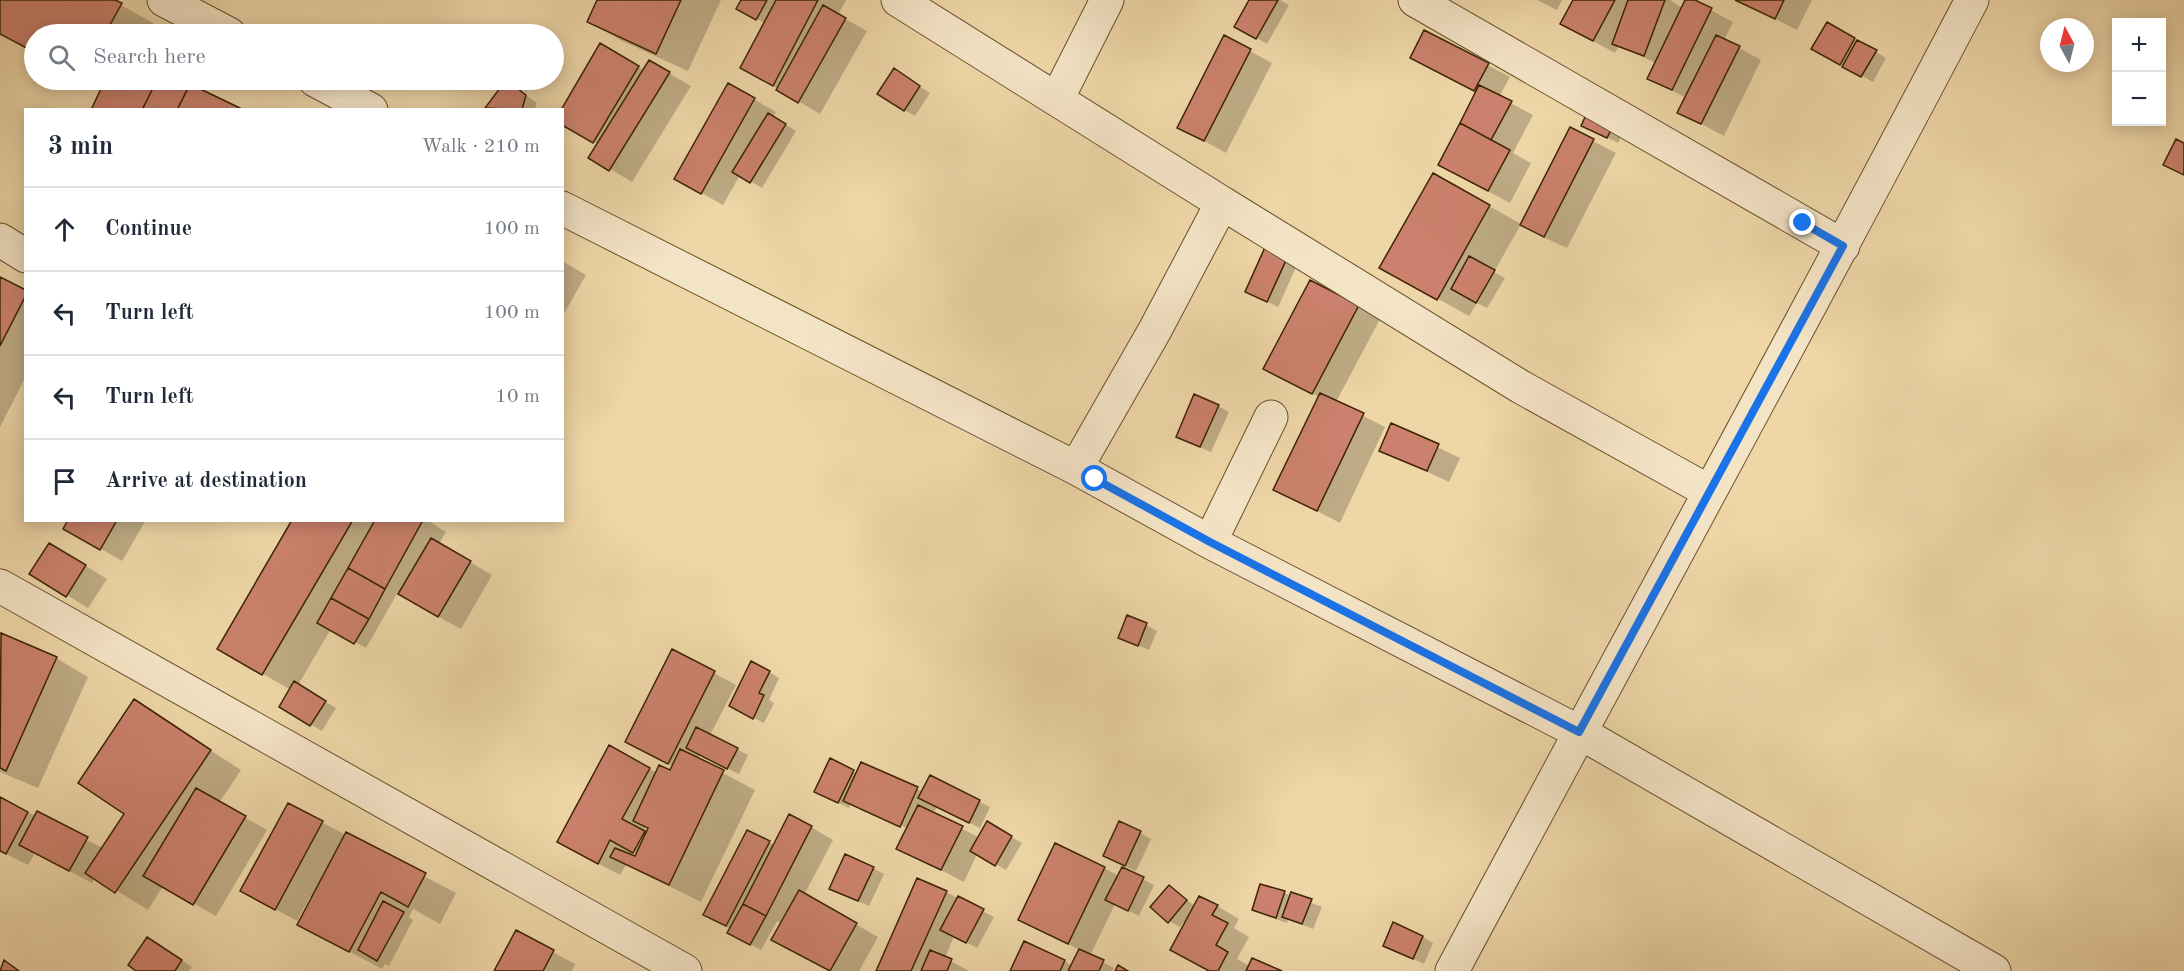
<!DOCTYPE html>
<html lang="en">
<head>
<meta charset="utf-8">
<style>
	:root { --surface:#fff; --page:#f6f6f7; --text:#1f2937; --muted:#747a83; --line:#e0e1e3 }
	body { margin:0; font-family:"Old Standard TT",serif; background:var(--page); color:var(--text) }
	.controls { position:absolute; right:18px; top:18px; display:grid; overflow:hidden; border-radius:0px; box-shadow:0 3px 15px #0003 }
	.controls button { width:54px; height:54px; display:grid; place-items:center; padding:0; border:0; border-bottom:2px solid var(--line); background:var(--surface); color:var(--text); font:30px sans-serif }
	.compass { position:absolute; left:2040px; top:18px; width:54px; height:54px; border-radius:50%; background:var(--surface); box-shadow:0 3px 15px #0003; rotate:353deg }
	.stop { position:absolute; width:18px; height:18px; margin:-14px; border:4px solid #1a73e8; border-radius:50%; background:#fff }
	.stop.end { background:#1a73e8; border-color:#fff; box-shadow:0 2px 6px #0008 }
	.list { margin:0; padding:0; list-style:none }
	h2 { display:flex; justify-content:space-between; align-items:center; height:78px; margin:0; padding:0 24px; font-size:26px }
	h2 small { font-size:20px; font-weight:400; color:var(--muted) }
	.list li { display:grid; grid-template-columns:39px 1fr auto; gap:18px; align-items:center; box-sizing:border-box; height:84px; padding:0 24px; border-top:2px solid var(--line) }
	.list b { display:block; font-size:22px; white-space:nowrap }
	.list em { font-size:20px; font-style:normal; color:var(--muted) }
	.icon { flex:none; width:33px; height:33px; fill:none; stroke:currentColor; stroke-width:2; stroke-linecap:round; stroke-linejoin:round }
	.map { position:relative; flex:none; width:2184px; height:971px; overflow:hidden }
	.search { position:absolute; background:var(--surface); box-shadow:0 3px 15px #0003; left:24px; top:24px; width:540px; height:66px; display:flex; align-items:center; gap:15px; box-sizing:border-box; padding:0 21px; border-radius:33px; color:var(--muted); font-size:22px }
	.panel { position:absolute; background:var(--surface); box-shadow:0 3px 15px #0003; left:24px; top:108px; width:540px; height:414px; border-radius:0px }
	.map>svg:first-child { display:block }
	.shadow { fill:#0003; fill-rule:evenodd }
	.building { fill:#cb816d; stroke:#3c2403; stroke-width:1.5 }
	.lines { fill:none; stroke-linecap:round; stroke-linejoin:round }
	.minor-casing { stroke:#68502c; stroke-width:35 }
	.minor { stroke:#f4e4c6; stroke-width:33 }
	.route { stroke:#1a73e8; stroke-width:8 }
</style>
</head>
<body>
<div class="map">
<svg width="2184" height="971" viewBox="0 0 2184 971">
	<rect width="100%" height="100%" fill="#eed6a7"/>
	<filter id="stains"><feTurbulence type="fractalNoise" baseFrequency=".00333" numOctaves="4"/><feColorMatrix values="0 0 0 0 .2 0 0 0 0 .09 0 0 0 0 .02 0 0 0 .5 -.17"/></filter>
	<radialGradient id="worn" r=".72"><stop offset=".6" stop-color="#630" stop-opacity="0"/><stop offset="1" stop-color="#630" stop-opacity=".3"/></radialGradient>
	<path class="shadow" d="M0 0H112L153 23 147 34H34V52L0 33Z
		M599 0H721L688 71 620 40 589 21Z
		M743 0H846L838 15 867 31 820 114 763 80 765 23 738 9Z
		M1251 0H1280L1289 5 1267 44 1236 26Z
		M1537 0H1562L1557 10Z
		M1575 0H1670L1683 8 1687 0H1692L1733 22 1724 40 1761 60 1724 136 1679 112 1686 98 1649 78 1656 63 1619 46 1615 53 1562 24Z
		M1738 0H1812L1797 30Z
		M1827 24 1886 58 1873 82 1813 49Z
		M1425 32 1510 77 1499 97 1533 115 1513 153 1531 163 1510 203 1461 177 1477 92 1433 70Z
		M1224 37 1272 63 1226 153 1179 127Z
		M600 45 644 70 649 62 691 86 632 182 590 157 598 144 562 123Z
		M905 77 930 93 915 116 904 110Z
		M87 80H178L240 110 103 88Z
		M506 81 537 103 534 110 487 108Z
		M729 85 776 112 773 117 796 131 762 188 740 175 723 205 676 179Z
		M1570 129 1616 153 1567 248 1543 237Z
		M1611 129 1622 135 1618 143 1594 131Z
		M1489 206 1521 224 1494 272 1505 278 1487 308 1477 303 1469 316 1413 285Z
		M1267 247 1298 263 1278 307 1246 291Z
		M562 261 586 275 562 317Z
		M0 279 26 291V376L0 427Z
		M1310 282 1380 319 1336 402 1385 427 1340 523 1275 489 1319 397 1287 380Z
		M1218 406 1229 412 1211 452 1188 442Z
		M1392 425 1460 458 1449 482 1381 450Z
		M69 520H146L122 561 65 528Z
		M294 520H427L446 532 439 544 492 575 461 629 397 594 366 648 331 629 298 685 336 708 322 731 281 707 291 690 219 649Z
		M71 557 107 579 88 608 67 595Z
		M1146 625 1157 631 1149 650 1119 637Z
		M2 635 56 658 88 677 38 788 0 772Z
		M673 651 736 685 710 735 748 755 739 774 700 755 698 760 755 790 701 902 626 865 620 875 580 854 609 747 657 773 670 772 673 766 649 754ZM646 827 649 829 647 834 644 832ZM633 852 637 854 635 858 630 856Z
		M769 672 779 678 769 700 774 703 764 723 741 712Z
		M134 701 241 770 219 803 267 830 216 916 163 886 148 910 95 877 92 883 35 853 28 865 0 851V799L103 848 126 814Z
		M831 760 857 774 862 764 923 792 930 777 990 807 980 828 937 807 933 814 980 838 988 824 1022 843 1006 870 977 854 964 882 898 848 907 828 866 810V813L851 804 849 808 826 797Z
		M289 805 456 893 440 924 413 909 409 917 413 920 389 966 385 964 382 969 299 925 313 899 310 897 297 921 264 903Z
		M811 827 833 840 804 895 878 937 859 971H830L795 952 782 924 777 921 761 950 740 939 731 929 705 914 748 832 774 845Z
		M1140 833 1151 839 1136 871 1116 862Z
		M873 868 884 874 869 906 842 894Z
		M1104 868 1119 876 1122 869 1154 885 1139 916 1115 904 1090 956 1114 968 1112 971H1012L1064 961 1072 966 1080 950 1020 920Z
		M1169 887 1195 906H1217L1239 919 1234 928 1249 937 1237 959 1250 966 1278 971H1210L1187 918 1180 927 1169 921Z
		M946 892 994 917 977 948 954 936 945 958 969 971H878Z
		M1284 893 1322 907 1313 929 1288 919 1287 923 1264 915 1254 909Z
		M516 932 575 964 572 971H496Z
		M1423 937 1433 943 1424 964 1385 946Z
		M158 945 192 967 189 971H139Z"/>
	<path class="building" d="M0 0H115L122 3 105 34H34V52L0 34Z
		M597 0H681L656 54 587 22Z
		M741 0H767L756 20 736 9Z
		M776 0H818L773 86 740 68Z
		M1249 0H1278L1256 39 1234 27Z
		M1573 0H1615L1593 41 1560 24Z
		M1628 0H1665L1644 56 1612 44Z
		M1685 0H1695L1712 8 1672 90 1647 79Z
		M1735 0H1784L1775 19Z
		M823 5 846 18 798 103 776 90Z
		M1827 22 1855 38 1840 65 1811 49Z
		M1424 30 1489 63 1474 91 1410 58Z
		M1224 35 1251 49 1204 141 1177 128Z
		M1716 35 1740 46 1701 124 1677 113Z
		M1857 40 1877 50 1861 77 1842 67Z
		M600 43 639 66 593 143 562 125 561 110Z
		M649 60 670 72 609 171 588 158Z
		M894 68 920 86 904 111 877 94Z
		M105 80H157L142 110H91Z
		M157 80H181L190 84 177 110H142Z
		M506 80 526 95 522 110 485 108Z
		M728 83 755 98 701 194 674 179Z
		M190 84 244 110H177Z
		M1479 85 1512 101 1491 140 1460 123Z
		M768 113 786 124 750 183 732 172Z
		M1586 115 1612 128 1607 138 1581 126Z
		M1460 123 1510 150 1488 191 1438 165Z
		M1570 127 1594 139 1544 237 1520 225Z
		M2176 139 2184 143V175L2163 165Z
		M1433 173 1490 205 1437 300 1379 268Z
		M1266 245 1288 256 1267 302 1245 292Z
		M1469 256 1495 270 1476 303 1451 289Z
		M0 277 26 290V295L0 346Z
		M1310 280 1359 305 1312 394 1263 369Z
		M1320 393 1364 413 1317 511 1273 490Z
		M1194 394 1219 405 1200 447 1176 437Z
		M1391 423 1439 444 1427 471 1379 451Z
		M68 520H117L100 550 63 529Z
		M292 520H353L262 675 217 649Z
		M375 520H423L385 589 348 568Z
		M431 538 471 561 438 617 398 594Z
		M49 543 86 565 66 597 29 574Z
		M348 568 385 589 369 619 331 598Z
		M331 598 369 619 354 644 317 623Z
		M1127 615 1147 623 1138 646 1118 638Z
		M1 633 57 657 6 771 0 768Z
		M672 649 715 671 668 764 625 742Z
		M751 661 770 671 759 693 764 695 753 719 729 706Z
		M294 681 326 701 310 726 279 707Z
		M134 699 211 750 115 893 85 873 124 814 78 783Z
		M696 727 738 748 727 769 686 748Z
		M609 745 650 768 622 819 645 831 633 853 610 840 598 864 557 842Z
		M680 749 724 770 669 885 610 857 615 848 635 856 648 828 633 821 659 765 670 770Z
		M830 758 854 770 838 803 814 792Z
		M861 762 918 787 900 827 843 801Z
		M930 775 980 800 969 823 918 798Z
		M196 788 246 816 193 905 143 876Z
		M0 797 28 812 6 854 0 851Z
		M288 803 323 821 275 910 240 891Z
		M918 805 963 826 941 870 896 849Z
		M37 811 88 837 69 871 19 845Z
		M789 814 812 826 766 916 743 904Z
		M987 821 1012 836 995 866 970 851Z
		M1119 821 1141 831 1125 866 1103 856Z
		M747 830 770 841 726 926 703 915Z
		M346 832 426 873 408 907 381 892 349 952 297 925Z
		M1055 843 1105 867 1068 944 1018 920Z
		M845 854 874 867 858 901 829 889Z
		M1122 867 1144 877 1128 911 1105 900Z
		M917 878 947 891 911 971H876Z
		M1260 884 1285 891 1276 918 1252 910Z
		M1169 885 1187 900 1168 923 1150 907Z
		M799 890 857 923 830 971 771 940Z
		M1291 892 1312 899 1302 924 1282 917Z
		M958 896 984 909 966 943 940 930Z
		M1199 896 1218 905 1212 915 1228 923 1216 945 1228 952 1218 971H1209L1170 950Z
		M383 901 404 912 377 961 358 950Z
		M743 904 766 916 750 945 727 933Z
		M1393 922 1423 936 1413 959 1383 946Z
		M516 930 554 950 543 971H494Z
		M147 937 182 960 175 971H136L128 965Z
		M1024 941 1065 960 1060 971H1010Z
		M1079 949 1104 960 1099 971H1068Z
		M930 950 952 959 947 971H921Z
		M1252 958 1282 971H1246Z
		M4 960 19 971H0Z
		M1118 965 1128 971H1115Z"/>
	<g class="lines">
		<g class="minor-casing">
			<path id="minor" d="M164 0 229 34
				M898 0 1222 203
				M1415 0 1843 246
				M315 80 371 110
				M1057 99 1107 0
				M562 208 1076 468 1210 542 1579 732 1994 971
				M0 240 26 256
				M1076 468 1155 330 1222 203 1521 387 1708 491
				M1210 542 1271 417
				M0 586 685 971
				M1452 971C1625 647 1802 325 1972 0"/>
		</g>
		<use href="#minor" class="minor"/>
	</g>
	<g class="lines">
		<path class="route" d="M1095 479 1210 542 1579 732 1843 246 1803 223"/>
	</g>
	<rect width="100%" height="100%" filter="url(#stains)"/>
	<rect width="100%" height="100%" fill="url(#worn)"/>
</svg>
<div class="controls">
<button>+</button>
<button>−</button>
</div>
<svg class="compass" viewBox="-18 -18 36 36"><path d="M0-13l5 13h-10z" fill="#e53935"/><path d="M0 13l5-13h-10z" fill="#747a83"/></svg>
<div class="stop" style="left:1095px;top:479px"></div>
<div class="stop end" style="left:1803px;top:223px"></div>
<div class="search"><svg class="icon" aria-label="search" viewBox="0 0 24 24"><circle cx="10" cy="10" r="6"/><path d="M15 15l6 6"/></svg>Search here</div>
<section class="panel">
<h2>3 min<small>Walk · 210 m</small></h2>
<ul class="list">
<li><svg class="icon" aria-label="ahead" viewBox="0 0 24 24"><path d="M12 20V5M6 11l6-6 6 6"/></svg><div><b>Continue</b></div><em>100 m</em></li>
<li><svg class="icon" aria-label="left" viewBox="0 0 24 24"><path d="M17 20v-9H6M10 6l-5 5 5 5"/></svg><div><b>Turn left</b></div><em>100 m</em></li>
<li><svg class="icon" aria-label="left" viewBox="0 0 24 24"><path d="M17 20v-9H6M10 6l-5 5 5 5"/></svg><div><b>Turn left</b></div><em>10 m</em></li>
<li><svg class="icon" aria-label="arrive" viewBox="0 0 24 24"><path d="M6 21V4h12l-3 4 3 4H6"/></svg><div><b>Arrive at destination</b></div></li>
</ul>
</section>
</div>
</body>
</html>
